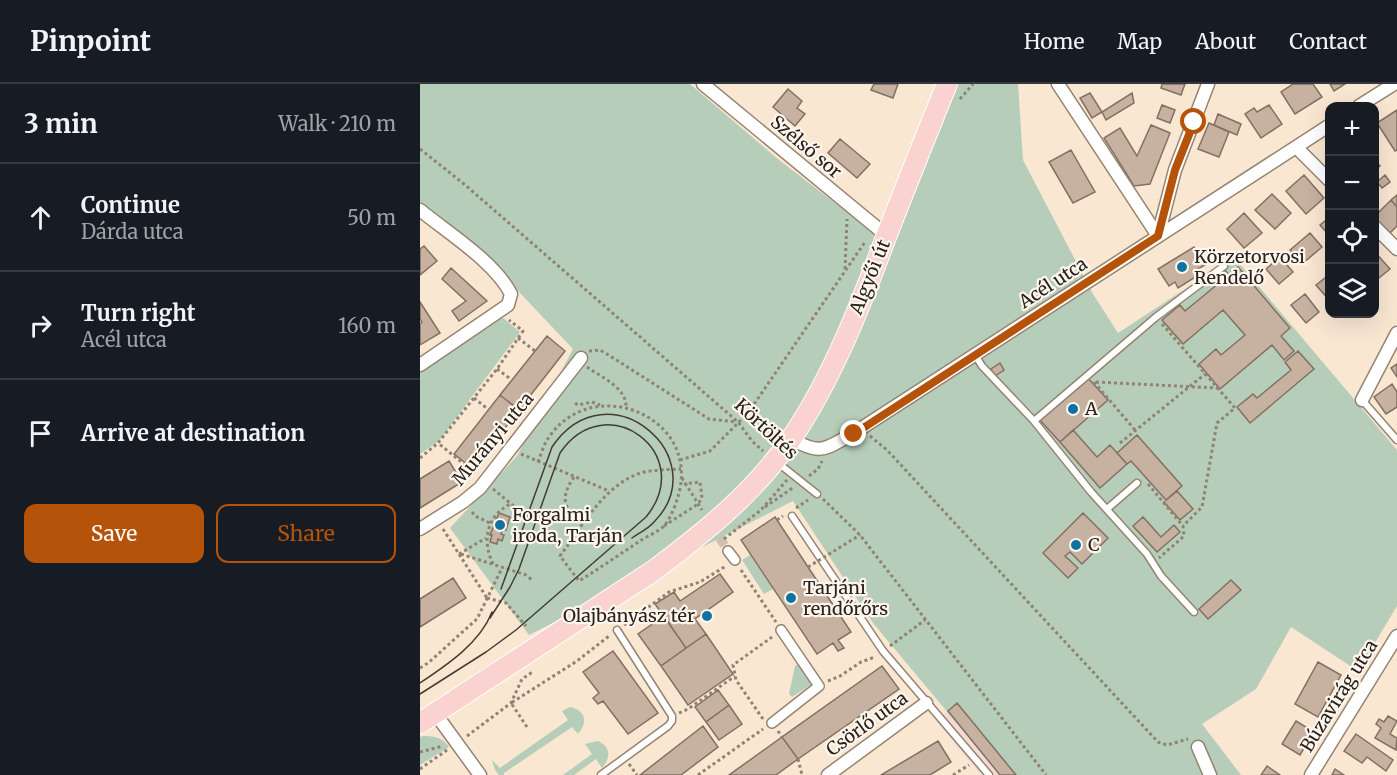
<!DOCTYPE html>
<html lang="en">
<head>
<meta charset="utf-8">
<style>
	:root { --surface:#171b24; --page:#242831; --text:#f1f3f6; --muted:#9ea1a6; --line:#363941; --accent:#b45309 }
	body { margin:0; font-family:Merriweather,serif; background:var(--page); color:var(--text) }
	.controls { position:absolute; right:18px; top:18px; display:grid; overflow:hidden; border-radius:12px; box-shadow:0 6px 24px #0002 }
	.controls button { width:54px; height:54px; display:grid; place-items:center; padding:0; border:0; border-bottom:2px solid var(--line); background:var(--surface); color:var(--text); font:30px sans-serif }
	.stop { position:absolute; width:18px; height:18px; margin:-14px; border:4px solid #b45309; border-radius:50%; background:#fff }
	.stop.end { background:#b45309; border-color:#fff; box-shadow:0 2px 6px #0008 }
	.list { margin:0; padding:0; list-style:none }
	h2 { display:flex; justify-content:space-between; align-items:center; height:78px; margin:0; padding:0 24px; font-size:26px }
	h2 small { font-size:20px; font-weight:400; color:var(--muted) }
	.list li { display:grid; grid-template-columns:39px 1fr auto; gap:18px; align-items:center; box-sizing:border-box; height:108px; padding:0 24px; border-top:2px solid var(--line) }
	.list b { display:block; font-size:22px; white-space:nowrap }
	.list p { margin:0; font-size:20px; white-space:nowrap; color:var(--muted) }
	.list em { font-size:20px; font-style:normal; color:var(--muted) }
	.actions { display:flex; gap:12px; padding:18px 24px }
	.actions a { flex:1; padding:14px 0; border:2px solid var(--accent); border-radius:12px; text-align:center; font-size:21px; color:var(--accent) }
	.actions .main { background:var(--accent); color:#fff }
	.icon { flex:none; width:33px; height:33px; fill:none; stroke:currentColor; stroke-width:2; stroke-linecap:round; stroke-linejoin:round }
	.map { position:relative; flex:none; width:977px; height:691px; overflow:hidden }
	header { display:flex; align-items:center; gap:36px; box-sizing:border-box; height:84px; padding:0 30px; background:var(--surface); border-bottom:2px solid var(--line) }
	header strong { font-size:28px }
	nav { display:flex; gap:33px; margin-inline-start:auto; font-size:21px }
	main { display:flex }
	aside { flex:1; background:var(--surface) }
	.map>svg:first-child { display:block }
	.industrial { fill:#f3dad3 }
	.green { fill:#b6cdb9 }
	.building { fill:#c7b2a1; stroke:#837061; stroke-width:1.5 }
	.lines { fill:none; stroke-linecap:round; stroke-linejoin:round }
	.pedestrian-tunnel { stroke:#cfc0ad; stroke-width:9; stroke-dasharray:9 4.5; stroke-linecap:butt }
	.service-casing { stroke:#948472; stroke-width:9 }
	.pedestrian-casing { stroke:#948472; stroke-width:12 }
	.minor-casing { stroke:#948472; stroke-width:15 }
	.primary-casing { stroke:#fff; stroke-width:22 }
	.path { stroke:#8f8374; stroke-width:3; stroke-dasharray:3 3; stroke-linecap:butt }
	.service { stroke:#fff; stroke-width:6 }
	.pedestrian { stroke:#fff; stroke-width:9 }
	.minor { stroke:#fff; stroke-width:12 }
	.primary { stroke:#fad2d0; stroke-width:20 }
	.tram { stroke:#443d33; stroke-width:1.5 }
	.path-bridge { stroke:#8f8374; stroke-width:3; stroke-dasharray:3 3; stroke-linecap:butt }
	.route { stroke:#b45309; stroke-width:8 }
	.poi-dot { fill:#1072a0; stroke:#fdf6ee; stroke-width:2 }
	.labels { text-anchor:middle; stroke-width:4.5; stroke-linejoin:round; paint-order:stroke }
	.street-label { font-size:18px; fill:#28221a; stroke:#fdf6ee }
	.poi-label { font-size:18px; fill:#28221a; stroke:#fdf6ee; text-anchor:start }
</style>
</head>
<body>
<header>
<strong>Pinpoint</strong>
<nav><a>Home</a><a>Map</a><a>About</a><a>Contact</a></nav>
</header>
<main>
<aside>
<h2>3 min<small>Walk · 210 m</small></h2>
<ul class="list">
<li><svg class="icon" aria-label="ahead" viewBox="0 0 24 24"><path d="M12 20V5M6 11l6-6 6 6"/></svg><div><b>Continue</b><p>Dárda utca</p></div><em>50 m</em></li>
<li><svg class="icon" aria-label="right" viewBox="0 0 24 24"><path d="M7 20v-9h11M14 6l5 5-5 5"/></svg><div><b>Turn right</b><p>Acél utca</p></div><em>160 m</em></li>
<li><svg class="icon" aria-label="arrive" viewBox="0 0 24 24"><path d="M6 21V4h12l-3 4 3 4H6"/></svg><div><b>Arrive at destination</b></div></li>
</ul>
<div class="actions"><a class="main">Save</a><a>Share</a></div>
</aside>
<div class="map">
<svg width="977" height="691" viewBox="0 0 977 691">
	<rect width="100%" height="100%" fill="#f9e7d2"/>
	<path class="industrial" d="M528 627 580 691H561L516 637Z"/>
	<path class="green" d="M0 0H270L359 76 423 125 477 154 537 0H598L603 76 673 210 698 249 814 173 977 366V522L938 587 871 543 836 605 782 640 821 691H580L453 539 373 417 109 551 30 444 97 372 153 265 49 155 0 118Z
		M82 233 100 248 19 357 0 370V285Z
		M330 471 353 505 344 510 322 476Z
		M378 580 392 600 372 613 369 610 375 582Z
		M150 623C166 626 168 639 158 650L152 643 84 689V691H79L75 686 72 676 80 684 148 636 142 627Z
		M3 652C13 652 23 653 29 663L0 681V653Z
		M178 657C191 663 191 674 182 684L176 675 154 691H143L172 670 165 660Z"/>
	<path class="building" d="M454 0H478L473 14 451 6Z
		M742 0H765L761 11 741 4Z
		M873 0H893L902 13 875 30 861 8Z
		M910 0H925L914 7Z
		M368 5 382 17 377 24 385 30 375 42 353 23Z
		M670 9 682 28 672 34 660 14Z
		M712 9 714 19 686 36 682 28Z
		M742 21 755 26 750 39 737 34Z
		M849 21 862 40 841 54 825 30 834 24 837 28Z
		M977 26V66L975 67 957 39Z
		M798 30 821 40 817 51 794 41Z
		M789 39 809 48 799 73 778 65Z
		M731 41 750 49 730 100 714 102 684 54 700 44 717 72Z
		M420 55 450 80 437 94 408 69Z
		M651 66 675 108 653 119 629 78Z
		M954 74 960 82 954 86Z
		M884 91 904 114 886 130 866 107Z
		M965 91 970 98 962 104 957 98Z
		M852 110 871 129 855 145 835 126Z
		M977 111V123L971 116Z
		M971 116 977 123V142L970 149 954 133Z
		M824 129 842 149 824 164 807 145Z
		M910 133V152L900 141Z
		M890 149 902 163 882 180 870 166Z
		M4 162 17 177 0 191V165Z
		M774 163 785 181 774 187 777 192 758 204 755 198 749 202 738 185Z
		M954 167 970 185 954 198Z
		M860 173 873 188 859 200 846 185Z
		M818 183 870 244 861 252 874 267 864 276 852 261 800 305 779 280 796 265 801 271 825 251 803 226 763 260 742 236 760 221 765 227 799 199 795 194 805 186 809 191Z
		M31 184 67 217 39 237 32 227 46 217 22 195Z
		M910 190V217L896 201Z
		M885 210 899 228 886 239 871 221Z
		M0 218 20 249 0 261V240L2 238 0 235Z
		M127 252 145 267 99 326 80 311Z
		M878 267 894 285 830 339 817 323 833 310 837 314 871 286 865 278Z
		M580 279 584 286 575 292 571 285Z
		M977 280V293L971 284Z
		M667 293 688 316 640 358 619 335Z
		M972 300 977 308V323L966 330 954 313Z
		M80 311 99 326 53 385 34 370Z
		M653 346 677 373 690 361 707 380 680 404 640 358Z
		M717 351 762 402 746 416 711 377 707 380 697 369Z
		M29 377 42 398 0 424V395Z
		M757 407 773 425 760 436 744 418Z
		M79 429 90 433 86 446 83 445 81 450 84 451 82 457 78 455 77 460 70 458 72 451H70Z
		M663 429 688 454 662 480 650 468 645 472 658 484 648 494 623 469Z
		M355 433 431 548 418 556 424 564 418 567 413 559 397 570 321 456Z
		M723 433 741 453 754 441 760 448 737 468 713 442Z
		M300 490 313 508 275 535 286 550 266 564 235 520 254 508 260 517Z
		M33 494 46 514 0 543V515Z
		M811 496 821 506 788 535 779 525Z
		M244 532 266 564 241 582 218 550Z
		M286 550 313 590 268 621 241 582Z
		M193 567 238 629 208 650 183 617 178 620 173 614 179 609 163 588Z
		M898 578 921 591 898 633 875 620Z
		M462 582 479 605 378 675 362 653Z
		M298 606 309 621 286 638 275 623Z
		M537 619 596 691H580L528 627Z
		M309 621 322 640 299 656 286 638Z
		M968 632 977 637 970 650 977 654 976 666 955 654 961 644 956 640 959 635 964 638Z
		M876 637 894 648 880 671 862 660Z
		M283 642 298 663 261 691H220Z
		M936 650 973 676 966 687 947 673 942 679 924 667Z
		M362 653 378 675 356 691H309Z
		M518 657 531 678 510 691H461Z
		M847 682 860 691H841Z
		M915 685 924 691H912Z"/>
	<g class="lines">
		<path class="pedestrian-tunnel" d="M285 431 308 467"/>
		<g class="service-casing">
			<path id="service" d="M555 271 562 282 614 337 671 408 727 470 741 492 774 528
				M942 316 977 356
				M614 337 736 233 804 182
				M358 379 397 410
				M687 425 717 399
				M372 432 463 567 569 691
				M181 691 248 642 252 637V632L197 546"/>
		</g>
		<g class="pedestrian-casing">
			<path id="pedestrian" d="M308 467 315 476
				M352 639 399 602 361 546"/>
		</g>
		<g class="minor-casing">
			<path id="minor" d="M283 0 467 152
				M638 0 738 152
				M939 22 974 0
				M876 63 910 97
				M0 126C28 149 75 178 91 210L88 221 0 281
				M954 142 977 165
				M738 152 755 86 788 0
				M942 316 977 249
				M371 355C403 372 404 365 434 349L910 41
				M0 445 43 418 60 404 161 274
				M15 629 60 691
				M778 663 790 691
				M408 691 506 619
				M891 691 977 552"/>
		</g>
		<g class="primary-casing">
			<path id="primary" d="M0 639 233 487C284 449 335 408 371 355 412 295 441 220 466 153 486 102 506 51 527 0"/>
		</g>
		<path class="path" d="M540 15 553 0
			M0 65 44 100 318 338 332 357 343 367
			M425 185 427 135
			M742 240 815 324 797 339 782 423 763 442
			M98 254 115 267
			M169 267 180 266 187 270 289 335 317 338
			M167 283C181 293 207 304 206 323
			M77 285 92 296
			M674 298 715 346
			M676 298 797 304
			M54 314 69 326
			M155 319 158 321 172 318 180 321
			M450 352 467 366 738 658 747 661 768 655
			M700 359 785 290
			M101 370 189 407
			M0 374 18 359
			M260 376 290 367 328 329 445 158
			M118 378C121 370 124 360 129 353 173 289 279 332 259 409 256 420 251 434 244 442 238 448 227 452 220 457 200 470 180 484 159 497L140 472C161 444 181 406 215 391 229 385 246 386 261 385
			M55 389 18 359 77 285 103 247 89 236
			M389 392 398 385 402 377
			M154 393C140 413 142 428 166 437
			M262 394 282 426
			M728 400 763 442 764 452 739 474
			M73 405 101 428
			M403 415 440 451 626 691
			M345 423 374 403
			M376 424 388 416
			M52 428 55 432 70 439
			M357 436 363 432
			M244 442 278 420 282 414 280 398 264 400
			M23 445 67 514
			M304 455 341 426 367 396
			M39 470 66 454
			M41 470 106 491 112 496
			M73 480C62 457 66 433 90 420
			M321 486 356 538
			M67 514 86 519 106 542
			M204 541 249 508 280 498 306 482
			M470 562 505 536
			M0 584 8 579 57 535 82 484
			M408 597 420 592 441 578 455 573
			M259 629 268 625 315 592
			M343 635 316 596 313 581 352 553
			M107 643 91 619 157 577 189 552
			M358 647 362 653
			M47 652 91 619 102 595 114 587
			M0 668 23 662
			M378 675 382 691
			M209 680 217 691
			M0 685 27 666
			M278 691 343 645
			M533 691 549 681"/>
		<use href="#service" class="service"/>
		<use href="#pedestrian" class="pedestrian"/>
		<use href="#minor" class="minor"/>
		<use href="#primary" class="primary"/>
		<path class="tram" d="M81 505 132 363C188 280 297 374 234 438 228 445 219 449 212 454
			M0 599C27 581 60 559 72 528
			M0 610 66 568 96 546 226 433C278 370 186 301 140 369L99 485 90 503 70 534"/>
		<path class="path-bridge" d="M388 483 440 451"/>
	</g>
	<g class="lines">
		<path class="route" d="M434 350 738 152 755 86 774 38"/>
	</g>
	<g class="poi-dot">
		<circle cx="762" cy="183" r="6"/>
		<circle cx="653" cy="325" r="6"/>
		<circle cx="80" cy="441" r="6"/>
		<circle cx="656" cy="461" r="6"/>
		<circle cx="371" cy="514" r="6"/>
		<circle cx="287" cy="532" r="6"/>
	</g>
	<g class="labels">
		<g class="street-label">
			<text transform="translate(386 63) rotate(40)" y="6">Szélső sor</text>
			<text transform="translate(450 193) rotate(-68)" y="6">Algyői út</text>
			<text transform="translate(633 199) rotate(-33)" y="6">Acél utca</text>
			<text transform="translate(346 345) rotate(43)" y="6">Körtöltés</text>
			<text transform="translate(73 355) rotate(-50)" y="6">Murányi utca</text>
			<text transform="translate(919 612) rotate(-58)" y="6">Búzavirág utca</text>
			<text transform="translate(447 640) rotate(-36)" y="6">Csörlő utca</text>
		</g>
		<g class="poi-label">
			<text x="774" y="179">Körzetorvosi<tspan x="774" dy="21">Rendelő</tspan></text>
			<text x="665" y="331">A</text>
			<text x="92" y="437">Forgalmi<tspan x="92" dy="21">iroda, Tarján</tspan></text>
			<text x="668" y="467">C</text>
			<text x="383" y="510">Tarjáni<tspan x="383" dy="21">rendőrőrs</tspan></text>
			<text x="275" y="538" text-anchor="end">Olajbányász tér</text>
		</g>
	</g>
</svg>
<div class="controls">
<button>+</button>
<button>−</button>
<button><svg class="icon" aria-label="locate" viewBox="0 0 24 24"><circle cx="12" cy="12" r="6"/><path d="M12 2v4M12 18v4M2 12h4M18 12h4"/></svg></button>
<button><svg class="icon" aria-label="layers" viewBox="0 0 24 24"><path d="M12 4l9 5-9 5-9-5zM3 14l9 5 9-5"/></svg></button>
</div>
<div class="stop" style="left:774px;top:38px"></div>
<div class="stop end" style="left:434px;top:350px"></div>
</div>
</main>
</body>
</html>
